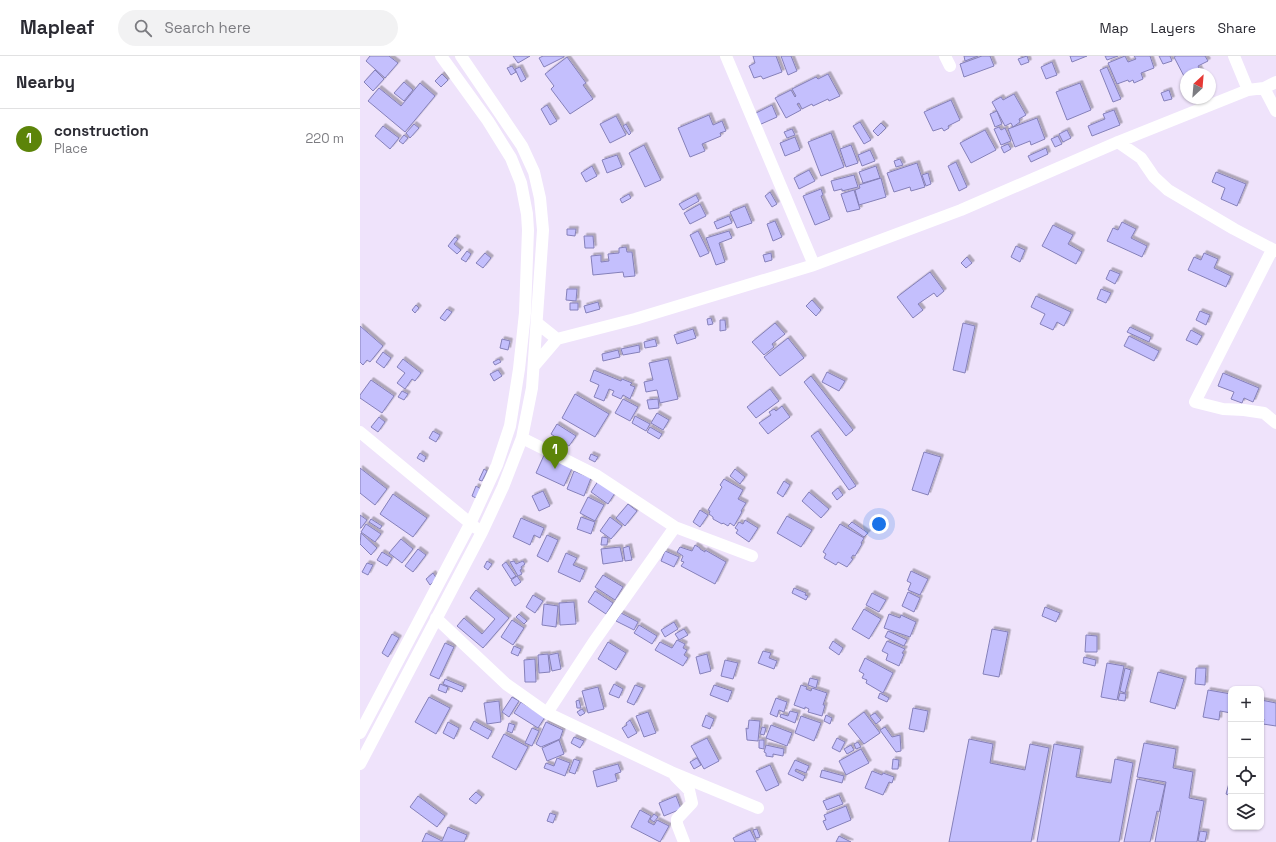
<!DOCTYPE html>
<html lang="en">
<head>
<meta charset="utf-8">
<style>
	:root { --surface:#fff; --page:#f2f2f3; --text:#2b2b33; --muted:#7c7c81; --line:#e1e1e2; --accent:#5c8409 }
	body { margin:0; font-family:"Space Grotesk",sans-serif; background:var(--page); color:var(--text) }
	.controls { position:absolute; right:12px; bottom:12px; display:grid; overflow:hidden; border-radius:8px; box-shadow:0 1px 3px #0004 }
	.controls button { width:36px; height:36px; display:grid; place-items:center; padding:0; border:0; border-bottom:1px solid var(--line); background:var(--surface); color:var(--text); font:20px sans-serif }
	.compass { position:absolute; left:820px; top:12px; width:36px; height:36px; border-radius:50%; background:var(--surface); box-shadow:0 1px 3px #0004; rotate:26deg }
	.you { position:absolute; left:519px; top:468px; width:14px; height:14px; margin:-10px; border:3px solid #fff; border-radius:50%; background:#1a73e8; box-shadow:0 0 0 6px #1a73e833 }
	.badge { display:grid; place-items:center; width:26px; height:26px; border-radius:50%; background:var(--accent); color:#fff; font-size:13px; font-weight:700 }
	.pin { position:absolute; translate:-50% -33px; filter:drop-shadow(0 1px 2px #0008) }
	.pin::after { content:''; position:absolute; top:21px; width:14px; height:12px; background:inherit; clip-path:polygon(0 0,100% 0,50% 100%) }
	.list { margin:0; padding:0; list-style:none }
	h2 { display:flex; justify-content:space-between; align-items:center; height:52px; margin:0; padding:0 16px; font-size:17px }
	h2 small { font-size:13px; font-weight:400; color:var(--muted) }
	.list li { display:grid; grid-template-columns:26px 1fr auto; gap:12px; align-items:center; box-sizing:border-box; height:60px; padding:0 16px; border-top:1px solid var(--line) }
	.list b { display:block; font-size:15px; white-space:nowrap }
	.list p { margin:0; font-size:13px; white-space:nowrap; color:var(--muted) }
	.list em { font-size:13px; font-style:normal; color:var(--muted) }
	.icon { flex:none; width:22px; height:22px; fill:none; stroke:currentColor; stroke-width:2; stroke-linecap:round; stroke-linejoin:round }
	.map { position:relative; flex:none; width:916px; height:786px; overflow:hidden }
	header { display:flex; align-items:center; gap:24px; box-sizing:border-box; height:56px; padding:0 20px; background:var(--surface); border-bottom:1px solid var(--line) }
	header strong { font-size:19px }
	nav { display:flex; gap:22px; margin-inline-start:auto; font-size:14px }
	.search { width:280px; height:36px; background:var(--page); display:flex; align-items:center; gap:10px; box-sizing:border-box; padding:0 14px; border-radius:22px; color:var(--muted); font-size:15px }
	main { display:flex }
	aside { flex:1; background:var(--surface) }
	.map>svg:first-child { display:block }
	.building { fill:#c4bffd; stroke:#8580b9; filter:url(#shadow) }
	.lines { fill:none; stroke-linecap:round; stroke-linejoin:round }
	.minor { stroke:#fff; stroke-width:12 }
</style>
</head>
<body>
<header>
<strong>Mapleaf</strong>
<div class="search"><svg class="icon" aria-label="search" viewBox="0 0 24 24"><circle cx="10" cy="10" r="6"/><path d="M15 15l6 6"/></svg>Search here</div>
<nav><a>Map</a><a>Layers</a><a>Share</a></nav>
</header>
<main>
<aside>
<h2>Nearby<small></small></h2>
<ul class="list">
<li><span class="badge">1</span><div><b>construction</b><p>Place</p></div><em>220 m</em></li>
</ul>
</aside>
<div class="map">
<svg width="916" height="786" viewBox="0 0 916 786">
	<defs>
		<filter id="shadow"><feDropShadow dx="2.5" dy="-2.5" stdDeviation="0" flood-color="#0004"/></filter>
	</defs>
	<rect width="100%" height="100%" fill="#efe3fb"/>
	<path class="building" d="M10 0H29L38 7 25 22 6 5Z
		M153 0H170L158 7Z
		M183 0H204V1L184 11 179 2Z
		M393 0H416L422 16 403 23 401 20 394 22 389 10 395 7Z
		M421 0H431L437 15 428 19Z
		M604 0H618L605 5Z
		M622 0H630L634 10 604 21 600 8Z
		M667 0 669 6 661 9 658 3Z
		M710 0H727L712 6Z
		M745 0H758L747 4Z
		M765 0 768 6 776 3 774 0H790L794 12 781 17 783 23 774 27 773 24 769 26 768 24 757 28 748 7Z
		M799 0H810L812 5 803 8Z
		M816 0H845L848 5 838 10 841 16 838 18H826V24L814 1Z
		M207 1 226 27 223 29 233 43 210 58 191 33 194 30 185 18Z
		M692 6 697 19 686 23 681 11Z
		M152 10 156 16 151 19 147 12Z
		M160 11 166 23 161 26 155 13Z
		M747 11 761 43 753 46 740 14Z
		M15 14 24 23 13 35 4 26Z
		M82 18 88 24 81 31 75 25Z
		M468 18 480 40 469 45 468 43 453 50 452 48 442 53 439 47 437 48 441 54 426 62 415 42 431 34 435 41 436 40 432 33 456 21 458 23Z
		M44 26 53 34 44 45 34 37Z
		M60 27 75 40 45 76 8 45 19 32 41 50Z
		M720 27 731 54 707 64 696 36Z
		M809 34 812 43 804 45 801 37Z
		M654 38 666 59 659 63 660 66 653 71 651 67 645 70 632 46 641 41 643 44Z
		M591 44 600 64 588 70 589 72 584 75 582 72 573 75 564 56Z
		M187 49 197 65 190 69 181 53Z
		M412 49 417 61 399 69 394 58Z
		M754 54 760 69 732 80 728 70 745 63 743 58Z
		M637 55 642 68 635 71 630 58Z
		M349 59 353 69 362 65 366 75 360 77 361 80 342 88 345 95 330 101 318 72Z
		M256 60 266 79 250 87 240 68Z
		M677 62 685 83 671 89 670 85 655 91 648 73Z
		M500 66 511 84 504 88 493 70Z
		M521 67 526 72 518 80 513 75Z
		M54 68 59 72 50 82 46 77Z
		M266 68 271 77 269 79 263 70Z
		M23 70 39 82 30 93 15 80Z
		M639 71 641 74 645 72 651 85 641 89 634 73Z
		M432 73 435 79 427 82 424 76Z
		M625 74 636 94 611 107 600 87Z
		M707 74 711 82 703 86 699 78Z
		M471 77 484 111 461 120 448 86Z
		M44 79 48 82 43 88 39 85Z
		M698 80 702 88 695 91 691 83Z
		M435 81 440 94 425 100 420 87Z
		M648 88 651 93 644 97 641 91Z
		M284 89 301 124 285 131 269 97Z
		M491 89 498 107 486 111 480 93Z
		M686 92 688 98 671 106 668 100Z
		M510 94 515 105 502 110 498 99Z
		M257 99 262 111 247 117 242 104Z
		M540 103 543 109 536 111 534 105Z
		M596 106 607 131 599 135 588 110Z
		M557 107 565 131 551 135 550 131 534 136 527 117Z
		M232 110 237 120 226 126 221 117Z
		M516 110 520 122 503 127 499 116Z
		M449 114 455 125 439 133 434 122Z
		M856 116 886 128 877 150 861 143 865 132 852 126Z
		M568 117 571 128 566 130 562 119Z
		M494 119 498 131 482 135V133L474 135 471 125Z
		M521 122 526 141 499 149 495 134 500 132 499 129Z
		M461 133 463 139 461 140 470 163 455 169 443 140Z
		M494 134 500 153 487 156 481 138Z
		M410 136 417 148 412 151 405 140Z
		M269 138 271 142 262 147 260 143Z
		M336 139 339 145 323 154 319 148Z
		M340 148 346 160 330 168 324 157Z
		M385 150 392 167 377 172 370 156Z
		M369 160 372 167 357 173 354 166Z
		M415 165 422 181 413 185 407 168Z
		M762 166 776 173 771 182 787 190 782 201 747 185 753 172 758 174Z
		M693 169 713 179 708 188 722 196 716 208 682 190Z
		M207 173H216L215 180 207 179Z
		M338 175 349 197 340 201 330 179Z
		M369 175 372 182 359 187 365 206 356 209 346 182Z
		M224 180H233L234 192H225Z
		M95 181 98 183 94 188 101 194 97 198 88 190Z
		M656 190 665 194 660 206 651 201Z
		M266 191 267 196H272L275 220 264 221 263 216 233 219 231 200 241 199V206L249 205 248 198 259 197V192Z
		M107 195 111 198 106 206 101 203Z
		M125 197 131 202 123 212 116 207Z
		M411 197 412 204 405 206 403 199Z
		M844 197 858 203 854 212 871 220 866 231 828 214 834 201 841 204Z
		M607 201 612 207 606 212 601 207Z
		M750 214 760 218 755 228 746 223Z
		M570 216 584 235 577 241 574 237 558 248 563 254 553 262 537 241Z
		M207 233H217L216 245 206 244Z
		M741 233 751 237 746 247 737 243Z
		M676 240 711 256 704 270 697 266 693 274 680 268 685 258 671 251Z
		M452 244 461 254 456 260 446 250Z
		M238 246 240 253 226 257 224 250Z
		M210 247H218V254H210Z
		M56 249 59 252 55 257 52 254Z
		M87 253 92 256 85 265 80 262Z
		M840 255 850 259 846 269 836 264Z
		M351 262 353 268 348 269 347 263Z
		M360 264H365L366 274 360 275Z
		M415 267 425 278 412 288 414 291 404 299 392 286Z
		M603 267 615 270 605 317 593 314Z
		M0 270 23 290 10 306 7 304 3 309 0 306Z
		M770 271 791 281 789 286 767 276Z
		M333 273 336 282 317 288 314 279Z
		M831 274 842 280 837 289 826 284Z
		M769 280 799 295 794 305 764 290Z
		M428 282 444 302 420 320 404 301Z
		M142 283 150 285 148 294 140 292Z
		M295 283 297 290 285 292 284 286Z
		M279 289 280 296 263 299 261 293Z
		M258 294 260 301 243 305 242 298Z
		M23 296 31 302 24 312 16 306Z
		M43 303 61 317 55 325 52 323 45 333 37 327 45 317 37 311Z
		M139 303 141 306 135 309 133 306Z
		M308 303 318 343 300 347 297 334 286 336 284 326 293 324 289 307Z
		M138 314 142 320 134 325 130 318Z
		M234 314 261 325 262 323 272 327 270 329 275 331 270 343 263 339 261 343 252 339 254 335 249 333 244 345 234 341 239 329 230 325Z
		M467 316 485 325 479 335 462 326Z
		M863 317 899 332 893 346 884 342 882 347 871 343 874 336 858 330Z
		M451 320 493 374 486 380 444 326Z
		M11 324 34 340 22 357 0 342V339Z
		M410 333 419 345 396 362 387 351Z
		M42 335 48 338 44 344 38 341Z
		M215 338 249 358 235 381 202 362Z
		M263 343 278 351 270 365 255 357Z
		M298 343 299 352 289 353 287 344Z
		M422 350 430 361 408 378 399 367 411 359 409 356 414 353 416 355Z
		M297 357 309 364 303 374 291 367Z
		M275 360 290 368 286 375 272 367Z
		M19 361 25 366 18 376 11 371Z
		M197 368 216 380 209 390 191 378Z
		M290 371 302 378 299 383 287 376Z
		M73 375 80 379 76 386 69 382Z
		M458 375 496 430 489 434 451 380Z
		M564 396 581 401 568 439 552 434Z
		M60 397 66 401 64 406 57 402Z
		M185 397 213 410 204 430 176 417Z
		M231 398 238 401 235 406 229 403Z
		M0 412 27 433 15 449 0 437Z
		M124 413 127 415 122 425 119 424Z
		M375 413 385 421 380 428 370 420Z
		M214 415 231 422 224 440 207 433Z
		M364 423 383 434 378 443 386 447 381 455 382 456 374 470 370 467 368 470 363 467 362 468 353 463V461L349 458 350 455 348 454 362 431 360 429Z
		M238 425 255 437 248 448 231 436Z
		M424 425 430 429 423 441 417 437Z
		M116 430 121 433 116 442 112 440Z
		M478 432 483 439 477 444 472 437Z
		M183 435 190 450 179 455 172 440Z
		M449 436 469 453 461 462 442 445Z
		M33 438 67 462 53 481 20 458Z
		M228 441 244 449 235 465 220 457Z
		M268 448 277 455 265 470 256 462Z
		M340 454 348 459 340 471 333 466Z
		M0 459 7 464 1 472H0Z
		M427 460 452 474 441 491 417 477Z
		M221 461 235 466 231 478 217 473Z
		M250 461 262 470 251 483 240 475Z
		M161 462 184 472 180 482 174 479 170 489 153 481Z
		M11 463 22 470 20 473 9 466Z
		M385 464 398 472 389 486 376 477 378 474 375 472 379 466 383 468Z
		M492 466 508 477 504 481 488 470Z
		M6 468 21 478 15 486 1 476Z
		M480 468 504 482 501 487 502 488 495 500 493 499 491 502 493 503 487 511 478 506 476 509 464 502 466 498 463 496Z
		M1 477 17 492 11 499 0 488Z
		M187 479 198 484 188 506 177 500Z
		M242 481 248 482 247 489H241Z
		M41 483 53 493 42 507 29 497Z
		M335 489 340 492V493L345 496V494L366 506 355 528 321 510 324 506 321 505 323 500 317 496 320 491 332 495Z
		M269 490 272 504 265 505 263 492Z
		M260 491 263 505 243 508 241 493Z
		M58 493 66 499 53 516 45 510Z
		M305 495 319 501 314 511 301 505Z
		M22 496 32 502 27 510 17 504Z
		M206 497 217 502 213 509 225 514 220 526 198 516Z
		M127 505 132 508 128 514 124 511Z
		M154 505 156 508 163 505 165 508 161 511 162 513 160 514 162 518 158 520 150 506Z
		M146 506 156 520 151 523 142 509Z
		M7 507 13 509 8 519 2 516Z
		M551 515 568 523 560 539 548 534 551 527 547 525Z
		M73 517 77 523 70 529 66 523Z
		M243 519 263 531 255 544 235 531Z
		M157 520 161 526 155 530 151 524Z
		M434 532 446 537 445 539 448 540 446 544 432 537Z
		M116 534 149 562 123 592 97 570 104 562 122 578 135 563 110 542Z
		M235 535 253 547 246 558 228 546Z
		M548 536 560 542 554 556 542 550Z
		M512 537 526 544 519 556 506 549Z
		M173 539 183 545 175 557 166 551Z
		M214 546 216 568 200 569 199 547Z
		M184 548 198 550 196 571 182 569Z
		M685 551 700 557 696 566 682 560Z
		M504 553 521 563 509 583 492 573Z
		M261 557 278 566 274 574 256 565Z
		M159 558 167 565 164 568 156 561Z
		M529 558 540 562 541 559 556 566 550 581 524 572Z
		M152 564 164 572 153 589 141 581Z
		M314 566 318 573 305 581 301 574Z
		M279 569 297 580 292 588 274 577Z
		M324 573 328 579 319 584 315 578Z
		M632 573 648 576 639 621 623 618Z
		M528 575 547 584 544 590 525 581Z
		M32 578 39 582 28 601 22 597Z
		M726 579 737 580V596H725Z
		M317 584 325 588 323 592 327 594 324 599 328 602 323 610 295 594 300 586 312 592Z
		M473 585 483 592 479 599 469 592Z
		M527 585 545 593 542 597 544 598 539 610 526 604 528 598 522 595Z
		M248 586 266 597 256 614 238 603Z
		M85 587 94 591 79 623 70 619Z
		M154 590 161 593 158 600 151 597Z
		M403 595 411 597 409 602 417 605 414 613 398 607Z
		M198 597 201 613 192 615 189 599Z
		M188 598 190 616 179 617 178 599Z
		M347 598 351 615 340 618 336 601Z
		M724 601 736 604 735 610 723 607Z
		M505 602 533 617 523 637 506 627 507 624 502 622 504 618 499 615Z
		M175 603 176 626H165L164 604Z
		M365 604 378 607 373 623 361 620Z
		M747 607 764 610 757 644 741 641Z
		M765 612 771 614 765 637 760 635Z
		M836 612H846L845 629 835 628Z
		M798 616 824 623 815 653 790 646Z
		M450 622 458 624 456 632 448 629Z
		M85 623 104 631 102 636 83 628Z
		M80 628 88 631 86 637 78 634Z
		M254 628 263 633 259 642 249 638Z
		M275 629 283 632 274 649 267 646Z
		M354 629 372 635 368 646 350 639Z
		M441 629 447 631 446 633 451 635 452 632 467 637 463 649H465L462 660 448 656 449 653 445 651V653L434 649Z
		M238 631 244 653 228 657 222 635Z
		M848 634 871 638V657L860 655 859 664 843 661Z
		M520 637 529 642 527 646 518 642Z
		M760 637 766 638 765 645 758 644Z
		M69 641 90 652 76 678 55 666Z
		M152 641 159 645 149 661 142 656Z
		M416 642 427 646 424 656 419 654 417 661 410 658Z
		M219 644 221 652H217L216 645Z
		M901 644 916 647V670L903 668 904 663H901Z
		M139 645 141 666 127 668 124 647Z
		M161 646 185 661 178 672 154 657Z
		M553 652 568 655 564 676 549 673Z
		M222 653 225 657 220 660 217 656Z
		M430 655 438 657 435 667 420 661 421 658 428 660Z
		M288 656 296 677 284 681 276 660Z
		M504 656 520 677 504 688 488 668Z
		M515 657 521 664 516 668 510 660Z
		M346 659 354 663 350 673 342 670Z
		M466 659 472 662 470 668 464 665Z
		M441 660 461 667 454 685 435 677Z
		M270 664 277 677 268 682 262 672 267 669 266 667Z
		M389 664 400 665 398 685 387 684 386 672 388 673Z
		M114 665 132 675 128 683 110 673Z
		M88 666 99 672 94 683 83 677Z
		M186 666 203 674 200 683 181 691 176 688Z
		M149 667 155 669 152 677 147 675Z
		M411 669 432 677 427 690 406 682Z
		M402 671 406 672 404 679 400 678Z
		M525 671 532 681 540 679 541 695 536 696 520 674Z
		M172 672 179 675 172 690 165 687Z
		M144 678 168 691 156 714 132 701Z
		M214 681 224 685 220 692 211 687Z
		M347 682 359 705 344 713 331 690Z
		M477 682 485 686 480 696 472 692Z
		M609 683 633 688 630 707 665 714 670 688 689 692 671 786H589Z
		M199 684 204 698 187 705 182 692Z
		M399 684H404V693L399 692Z
		M498 686 501 691 496 693 494 688Z
		M784 687 816 693 813 712 833 716 829 742 844 745 837 786H795L806 726 777 721Z
		M694 688 721 693 716 721 751 727 755 703 773 707 759 786H677Z
		M406 689 424 693 423 700 413 698V701L406 700V697L404 696Z
		M491 689 494 694 487 698 484 693Z
		M501 693 509 707 486 719 479 705Z
		M197 702 210 707 205 720 184 712 186 707 194 710Z
		M337 702 341 709 334 713 330 706Z
		M214 703 220 705 215 718 209 716Z
		M533 703 539 704 538 713H532Z
		M435 704 449 710 446 717 436 713 435 715 445 720 443 725 428 718Z
		M258 708 261 716 255 718 257 725 237 731 233 715Z
		M410 709 419 729 406 735 396 715Z
		M462 714 484 720 482 727 460 721Z
		M512 715 522 719 523 717 534 721 532 727 529 726 523 739 505 732Z
		M871 720V740L866 738Z
		M777 723 805 729 799 756 797 755 790 786H764Z
		M116 736 122 741 116 748 109 743Z
		M479 739 483 748 467 754 463 745Z
		M58 740 85 760 77 771 50 751Z
		M316 740 321 753 304 760 299 747Z
		M486 750 491 764 467 774 463 765 466 764 464 759Z
		M280 754 291 760 288 766 294 769 297 764 309 770 300 786 271 771Z
		M190 757 196 759 193 767 187 765Z
		M294 758 298 761 294 766 290 763Z
		M88 771 107 779 104 786H62L66 777 82 785Z
		M397 773 400 781 396 782 393 774Z
		M390 774 396 786H375L373 782Z
		M840 775 847 776 845 786 838 785Z
		M479 780 491 786H476Z"/>
	<g class="lines">
		<path class="minor" d="M366 0 454 209
			M585 0 590 10
			M874 0 888 34
			M904 32 916 55
			M758 86 781 102 794 121 808 134 874 173 916 195
			M912 194 835 346 863 353 884 354 904 357 916 367
			M177 267 197 283
			M174 310 197 283 275 263 454 209 601 154 758 86 888 34 904 32 916 26
			M0 376 116 472
			M162 382 236 419 315 471 392 500
			M76 562 146 628 187 657 311 716 398 752
			M187 657 233 587 315 471
			M0 677 110 468 137 409 150 370 159 313 165 257 168 174 167 158 161 127 151 102 128 65 81 0
			M0 708 122 476 143 431 162 382 172 332 183 174 180 142 174 116 162 90 101 0
			M315 720 329 734 332 747 317 763V768L324 786"/>
	</g>
</svg>
<div class="controls">
<button>+</button>
<button>−</button>
<button><svg class="icon" aria-label="locate" viewBox="0 0 24 24"><circle cx="12" cy="12" r="6"/><path d="M12 2v4M12 18v4M2 12h4M18 12h4"/></svg></button>
<button><svg class="icon" aria-label="layers" viewBox="0 0 24 24"><path d="M12 4l9 5-9 5-9-5zM3 14l9 5 9-5"/></svg></button>
</div>
<svg class="compass" viewBox="-18 -18 36 36"><path d="M0-13l5 13h-10z" fill="#e53935"/><path d="M0 13l5-13h-10z" fill="#7c7c81"/></svg>
<div class="you"></div>
<div class="pin badge" style="left:195px;top:413px">1</div>
</div>
</main>
</body>
</html>
